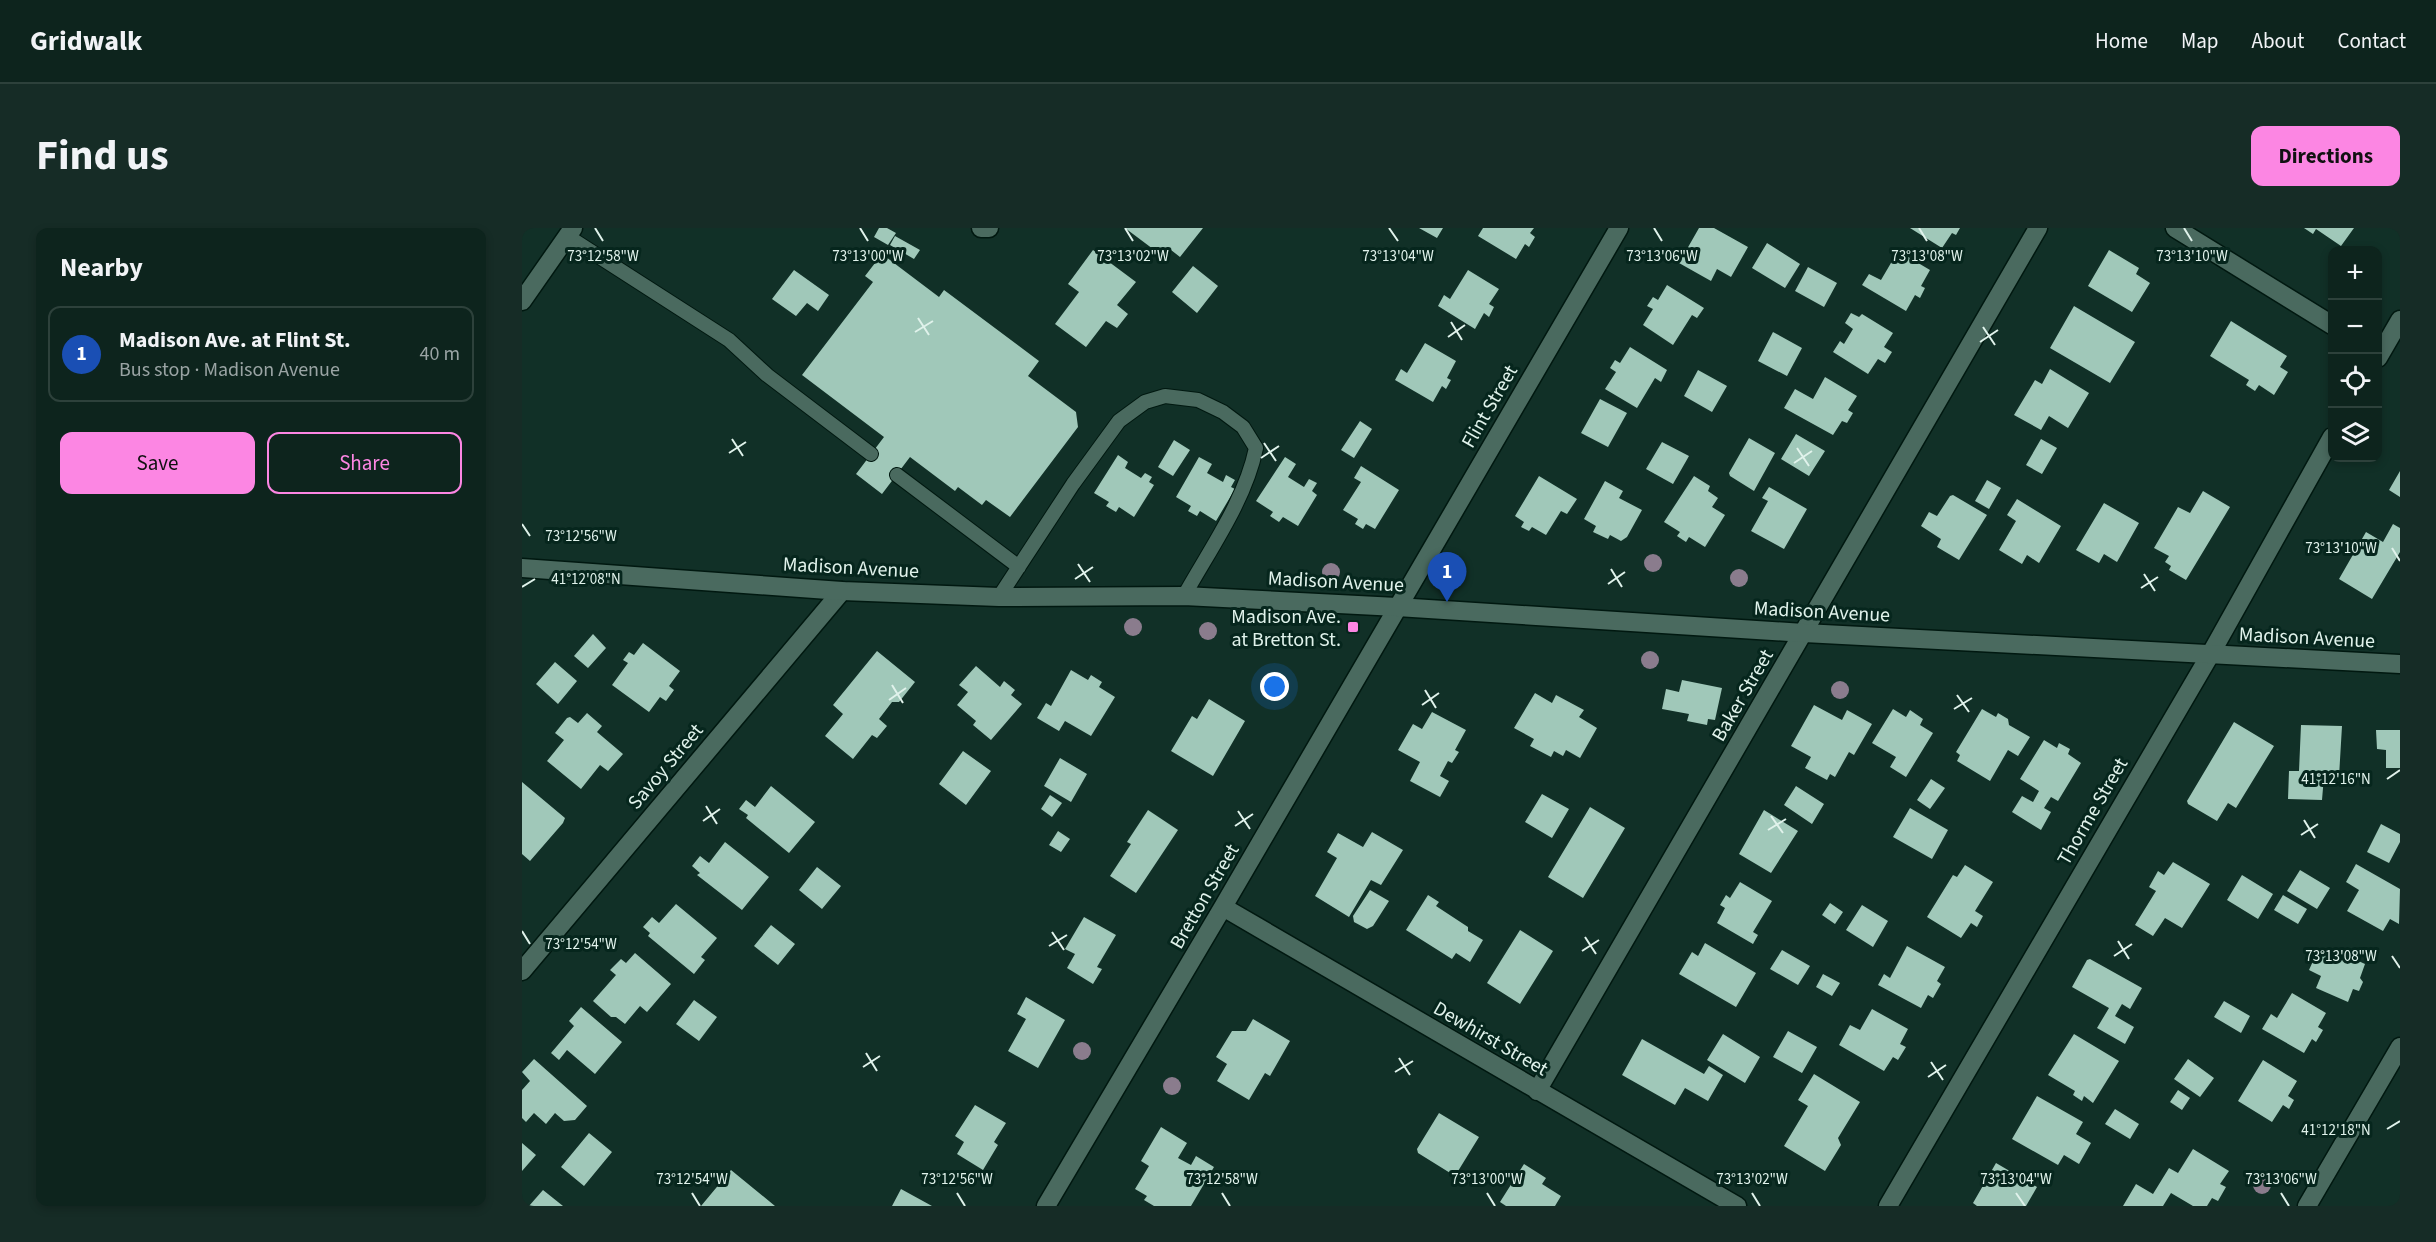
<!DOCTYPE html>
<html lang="en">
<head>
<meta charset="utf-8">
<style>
	:root { --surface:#0d241d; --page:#162c26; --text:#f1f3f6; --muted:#9aa4a4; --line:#2d413b; --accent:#fc86e3 }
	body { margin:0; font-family:"Source Sans 3",sans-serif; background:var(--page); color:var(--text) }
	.controls { position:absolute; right:18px; top:18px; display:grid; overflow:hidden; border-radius:12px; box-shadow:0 3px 9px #0003 }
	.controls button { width:54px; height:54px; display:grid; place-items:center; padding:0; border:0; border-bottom:2px solid var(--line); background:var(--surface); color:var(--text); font:30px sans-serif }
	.you { position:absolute; left:753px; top:459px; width:21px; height:21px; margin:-15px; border:4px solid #fff; border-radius:50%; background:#1a73e8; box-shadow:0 0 0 9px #1a73e833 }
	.badge { display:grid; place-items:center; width:39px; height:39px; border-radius:50%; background:var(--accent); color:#fff; font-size:20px; font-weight:700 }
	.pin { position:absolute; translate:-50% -50px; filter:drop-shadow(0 2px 3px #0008) }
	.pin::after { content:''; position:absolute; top:32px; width:21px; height:18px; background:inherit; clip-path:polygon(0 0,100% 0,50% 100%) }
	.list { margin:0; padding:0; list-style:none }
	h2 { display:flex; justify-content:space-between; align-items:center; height:78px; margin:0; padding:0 24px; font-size:26px }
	h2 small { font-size:20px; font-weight:400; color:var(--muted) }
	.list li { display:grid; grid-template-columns:39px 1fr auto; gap:18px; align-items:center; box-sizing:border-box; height:96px; margin:0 12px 12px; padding:0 12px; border:2px solid var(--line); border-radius:12px }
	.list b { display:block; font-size:22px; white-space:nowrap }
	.list p { margin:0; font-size:20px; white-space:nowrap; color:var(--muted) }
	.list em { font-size:20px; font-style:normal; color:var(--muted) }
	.actions { display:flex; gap:12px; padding:18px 24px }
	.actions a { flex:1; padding:14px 0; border:2px solid var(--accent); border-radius:12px; text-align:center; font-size:21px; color:var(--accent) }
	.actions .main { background:var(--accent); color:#111 }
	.icon { flex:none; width:33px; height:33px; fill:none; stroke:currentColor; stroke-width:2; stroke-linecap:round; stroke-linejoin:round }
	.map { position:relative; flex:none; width:1878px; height:978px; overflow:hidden; border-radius:12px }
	header { display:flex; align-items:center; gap:36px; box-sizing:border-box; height:84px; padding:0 30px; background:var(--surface); border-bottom:2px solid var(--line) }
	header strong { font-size:28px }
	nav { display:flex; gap:33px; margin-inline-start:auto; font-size:21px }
	.intro { display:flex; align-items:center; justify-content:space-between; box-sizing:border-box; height:144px; padding:0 36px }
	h1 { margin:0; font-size:42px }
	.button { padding:15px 27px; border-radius:12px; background:var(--accent); color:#111; font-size:21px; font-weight:700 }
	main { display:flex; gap:36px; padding:0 36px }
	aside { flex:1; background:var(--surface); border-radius:12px; box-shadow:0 3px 9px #0003 }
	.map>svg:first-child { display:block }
	.building { fill:#a0c8b9 }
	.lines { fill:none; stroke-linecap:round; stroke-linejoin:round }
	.service-casing { stroke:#001810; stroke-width:16 }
	.minor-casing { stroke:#001810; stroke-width:21 }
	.tertiary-casing { stroke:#001810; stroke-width:21 }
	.secondary-casing { stroke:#001810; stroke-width:21 }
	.service { stroke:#4a6a5f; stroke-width:14 }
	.minor { stroke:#4a6a5f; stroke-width:18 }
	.tertiary { stroke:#4a6a5f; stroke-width:18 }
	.secondary { stroke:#4a6a5f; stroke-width:18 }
	.tree { fill:#8a7c8d }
	.ticks { fill:none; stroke:#e0f2eb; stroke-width:2 }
	.poi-dot { fill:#fc86e3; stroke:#06261d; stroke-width:2 }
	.labels { text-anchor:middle; stroke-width:6; stroke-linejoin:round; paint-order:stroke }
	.street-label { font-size:20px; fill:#e0f2eb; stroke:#06261d }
	.poi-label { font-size:20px; fill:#e0f2eb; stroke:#06261d; text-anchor:end }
	.ticks-label { font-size:15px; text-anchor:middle; fill:#e0f2eb; stroke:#06261d; stroke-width:6; stroke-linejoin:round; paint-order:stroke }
</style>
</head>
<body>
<header>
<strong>Gridwalk</strong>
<nav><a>Home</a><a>Map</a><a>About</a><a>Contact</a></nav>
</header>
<div class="intro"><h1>Find us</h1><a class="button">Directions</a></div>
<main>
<aside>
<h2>Nearby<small></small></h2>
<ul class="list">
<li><span class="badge" style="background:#1a4fb4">1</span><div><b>Madison Ave. at Flint St.</b><p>Bus stop · Madison Avenue</p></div><em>40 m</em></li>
</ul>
<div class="actions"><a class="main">Save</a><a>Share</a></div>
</aside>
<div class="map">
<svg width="1878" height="978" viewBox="0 0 1878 978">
	<rect width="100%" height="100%" fill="#113027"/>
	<path class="building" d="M357 0H365L374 5 366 17 352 9Z
		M603 0H681L658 29 649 22 643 30Z
		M897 0H921L915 10Z
		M961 0H1012L1008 5 1013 9 1007 19 1003 16 994 31 956 8Z
		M1177 0H1192L1226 19 1209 49 1195 41 1189 53 1157 35Z
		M1388 0H1438L1434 7 1430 5 1420 20Z
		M1782 0H1832L1819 18 1794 1 1791 6Z
		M373 8 398 22 392 31 368 17Z
		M1245 15 1278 36 1263 60 1230 40Z
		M571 22 614 54 595 77 606 86 595 100 584 93 564 119 533 96 557 64 546 56Z
		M1587 22 1617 40 1614 46 1628 55 1610 84 1566 58Z
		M1376 23 1408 42 1399 58 1403 60 1398 70 1393 67 1384 83 1340 57 1347 46 1359 52Z
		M360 26 417 69 422 62 517 133 506 148 554 184 556 199 488 289 464 272 460 277 436 259 433 263 388 229 360 266 334 246 362 209 280 147 351 54 343 48Z
		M671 38 696 58 675 85 650 64Z
		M1286 39 1315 55 1302 79 1273 63Z
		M272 42 307 67 296 83 285 75 274 88 250 71Z
		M946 42 977 61 967 76 972 79 967 89 962 85 953 101 916 78 922 67 928 71Z
		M1145 57 1182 80 1175 90 1170 87 1151 117 1121 97 1131 81 1125 78 1131 69 1136 72Z
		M1552 78 1613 114 1588 155 1528 120Z
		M1329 85 1337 89 1340 86 1371 105 1362 119 1370 124 1363 135 1356 131 1346 146 1311 124 1318 113 1322 116 1331 101 1323 95Z
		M1709 93 1765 128 1758 139 1766 144 1752 167 1737 157 1733 163 1724 157 1727 152 1688 128Z
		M1251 104 1280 120 1265 148 1236 133Z
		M903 115 934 133 925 150 929 152 924 161 920 158 911 174 873 152 879 141 885 145Z
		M1108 119 1145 142 1139 154 1133 150 1115 180 1083 161 1094 144 1088 140 1093 132 1098 135Z
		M1528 141 1567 165 1546 200 1527 188 1519 202 1492 187 1513 152 1520 156Z
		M1176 142 1205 158 1190 184 1162 168Z
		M1303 149 1335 168 1326 182 1331 185 1325 195 1320 193 1311 207 1262 180 1273 161 1291 171Z
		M1078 171 1105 185 1086 219 1059 205Z
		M838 193 850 201 832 230 819 222Z
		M1274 206 1303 223 1287 248 1259 231Z
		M1227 210 1253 225 1232 263 1208 248 1207 245Z
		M1519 211 1535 220 1520 246 1504 237Z
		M652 212 668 222 651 248 636 239Z
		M1140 214 1167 228 1151 256 1124 241Z
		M596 227 606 234 603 240 619 250 623 245 630 249 627 254 632 257 612 289 597 279 594 284 584 278 587 274 572 265Z
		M677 229 690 236 685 245 701 254 704 247 713 252 709 259 713 261 694 293 678 283 675 288 666 283 669 278 654 269Z
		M763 229 774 236 766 249 782 259 787 251 795 255 790 263 795 267 776 298 761 289 757 294 748 288 751 284 734 273Z
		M839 238 877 262 853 301 844 296 841 301 833 296 836 291 821 282 839 254 832 250Z
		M1878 243V269L1867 262Z
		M1017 248 1055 271 1045 286 1039 283 1024 307 1010 299 1007 303 999 299 1002 294 993 288Z
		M1172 248 1188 258 1186 263 1196 270 1190 279 1203 287 1183 319 1167 309 1164 314 1155 308 1158 304 1142 294Z
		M1465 252 1479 260 1467 281 1453 273Z
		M1083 253 1101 263 1097 270 1120 282 1105 309 1099 313 1088 307 1086 311 1071 304 1074 298 1062 291Z
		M1247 259 1285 281 1262 321 1229 303 1246 273 1240 270Z
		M1681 263 1708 279 1664 352 1647 342 1649 338 1643 334 1647 328 1632 320 1656 279 1668 285Z
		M1431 267 1465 287 1437 332 1415 319 1419 311 1399 298 1407 284 1415 288 1428 268Z
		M1495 271 1539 298 1517 335 1505 327 1500 336 1477 322 1494 293 1485 287Z
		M1582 275 1617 295 1595 334 1582 326 1577 335 1554 322Z
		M1871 296 1878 300V324L1850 371 1817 351 1844 304 1861 314Z
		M71 406 84 420 66 440 52 428Z
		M121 415 158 443 147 458 152 462 144 473 138 469 127 484 90 457 106 435 101 432 107 424 112 427Z
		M355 423 393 454 377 474H370L357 491 365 498 355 510 350 507 331 531 303 508 321 486 311 477Z
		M33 434 55 453 36 476 14 456Z
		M454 438 478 459 482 453 493 462 489 467 500 476 469 512 451 497 454 493 435 477 446 464 437 457Z
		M549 442 566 452 569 447 580 454 577 459 593 469 569 508 543 493 537 503 515 490 524 475 529 478Z
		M1160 452 1200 460 1193 492 1186 491 1185 497 1165 493 1167 486 1140 481 1144 461 1157 464Z
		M1013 465 1030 475 1034 467 1062 482 1057 489 1075 500 1058 530 1044 522 1041 528 1032 523 1029 529 1008 518 1012 511 992 500Z
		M687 471 723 493 691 548 649 523 670 488 675 491Z
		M1292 477 1320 492 1325 482 1350 496 1332 527 1327 524 1313 549 1308 546 1305 552 1283 540 1289 529 1269 518Z
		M1371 481 1384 489 1388 482 1401 491 1398 497 1411 505 1384 549 1368 539 1374 529 1350 515Z
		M1460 481 1474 489 1476 485 1486 491 1487 497 1508 509 1496 528 1486 522 1468 553 1435 533 1438 527 1434 524Z
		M910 484 944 502 933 522 937 524 930 535 926 533 918 548 927 553 918 569 888 553 898 534 876 522 891 496 900 501Z
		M65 485 80 498 75 504 101 526 86 543 78 537 59 561 25 533 42 512 33 505 45 490 48 489 56 495Z
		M1712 494 1752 518 1714 580 1706 575 1695 593 1666 576 1665 573Z
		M1779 497 1820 498 1817 549 1802 548 1800 572 1766 571 1767 543H1777Z
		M1854 502H1878V540H1864V522L1855 521Z
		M1522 512 1535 520 1537 515 1548 521 1546 526 1559 535 1536 573 1529 569 1522 580 1529 584 1519 602 1490 584 1500 568 1511 574 1517 563 1498 551Z
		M441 523 469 543 444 577 417 556Z
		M538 530 565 546 549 574 522 558Z
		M1409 551 1423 560 1408 581 1395 572Z
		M0 554 43 590 41 595 8 633 0 626Z
		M249 558 293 594 267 625 224 590 226 587 217 581 224 572 233 579Z
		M1274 558 1302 576 1290 596 1262 577Z
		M1020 566 1047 581 1030 610 1003 594Z
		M528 567 540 575 530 589 519 581Z
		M1068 579 1103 600 1061 670 1026 649Z
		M1388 580 1426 602 1410 631 1371 609Z
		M626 582 656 602 614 665 588 648 609 616 605 614Z
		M1242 582 1276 603 1249 645 1217 626Z
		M1859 596 1878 606V614L1867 635 1845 624Z
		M536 603 548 611 539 624 527 617Z
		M850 604 881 622 859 657 849 652 827 689 793 668 815 630 805 624 816 605 841 619Z
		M203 614 247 649 220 682 175 647 178 645 170 638 178 628 187 635Z
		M1651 634 1688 656 1660 700 1643 690 1631 708 1613 697 1634 663 1627 659 1636 643 1642 647Z
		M1834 636 1878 661 1877 696 1868 691 1861 703 1825 683 1837 662 1824 654Z
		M1443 637 1471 654 1453 683 1461 688 1455 699 1449 695 1439 710 1405 689 1431 647 1435 649Z
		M295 639 319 658 300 681 277 662Z
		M1778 642 1808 660 1795 681 1765 663Z
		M1720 647 1751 666 1736 691 1705 672Z
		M1218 654 1250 673 1231 704 1236 707 1231 716 1195 695 1203 680 1198 677 1204 667 1208 670Z
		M848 662 867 673 851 698 845 701 832 694 831 688Z
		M906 667 917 674 914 678 946 699V703L961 712 948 734 934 725 930 731 884 702Z
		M1761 667 1785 681 1776 696 1752 682Z
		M1308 675 1321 684 1313 696 1300 687Z
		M154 676 195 710 179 729 183 732 172 746 126 708 128 705 121 699 130 689 137 695Z
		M1340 677 1366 693 1351 719 1324 702Z
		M562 689 594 707 575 739 580 741 571 756 545 740 553 726 543 721Z
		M249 697 273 716 256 737 232 718Z
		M998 702 1031 723 998 776 965 755Z
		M1183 715 1234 745 1214 779 1157 746 1170 724 1176 728Z
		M1385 718 1423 739 1415 753 1419 756 1411 770 1406 767 1399 780 1356 757 1362 746 1368 750Z
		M1808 720 1843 736 1838 750 1841 754 1837 763 1831 761 1826 774 1794 760 1799 748 1787 742 1796 722 1804 726Z
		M1260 722 1288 738 1276 757 1248 741Z
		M113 725 149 756 125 784 118 778 103 796 94 789H89L71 773 94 747 88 742 99 731 104 735Z
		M1568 731 1620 760 1608 781 1600 776 1593 788 1612 799 1603 816 1575 800 1587 780 1550 759 1565 732Z
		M1301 746 1318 755 1310 768 1294 759Z
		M1770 765 1804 785 1796 799 1801 802 1794 814 1790 811 1782 825 1740 801 1749 786 1755 790Z
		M504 769 543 792 516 840 486 823 504 791 495 786Z
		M172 772 195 789 177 813 154 796Z
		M1702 773 1728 788 1719 805 1692 789Z
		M59 779 100 814 73 846 45 822 37 832 29 825 52 798 47 793Z
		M1350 781 1386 801 1378 816 1384 819 1376 832 1371 829 1362 843 1317 817 1328 797 1338 802Z
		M731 791 768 813 748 848 743 845 727 872 695 853 705 836 694 829 710 803H724Z
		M1266 803 1295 819 1280 845 1251 829Z
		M1201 806 1238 829 1223 855 1185 832Z
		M1552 806 1597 833 1571 875 1562 868 1560 873 1551 867 1553 863 1526 847Z
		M1120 811 1182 846 1187 838 1201 847 1186 873 1163 860 1153 877 1100 847Z
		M12 831 65 878 53 892 42 893 33 885 24 896 12 885 4 894 0 890V862L8 853 0 844Z
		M1666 831 1692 850 1678 869 1652 851Z
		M1741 832 1775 853 1766 868 1772 872 1767 881 1761 877 1750 894 1716 873Z
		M1292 846 1338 874 1316 910 1319 917 1303 943 1262 918 1286 878 1276 872Z
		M1656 862 1668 870 1660 882 1648 874Z
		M1515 868 1561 894 1554 906 1569 915 1557 936 1542 927 1536 937 1490 911Z
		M453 877 484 895 472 914 476 917 461 942 435 926 442 914 433 908Z
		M1593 881 1617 896 1608 911 1583 896Z
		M917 885 957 909 933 948 896 925 895 921Z
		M639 899 665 915 656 930 669 937 674 928 692 939 669 978H632L622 972 625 968 613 961 627 938 619 933Z
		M67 905 90 924 62 958 39 939Z
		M0 915 14 927 0 943Z
		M1671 921 1707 943 1698 956 1704 959 1696 973 1690 970 1685 978H1671L1649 965 1641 978H1601L1614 956 1631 966 1647 940 1656 945Z
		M1474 935 1515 959 1504 978H1455L1451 975Z
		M1002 936 1024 950 1020 956 1039 968 1033 978H984L978 974Z
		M209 942 253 978H179Z
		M379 961 410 978H370Z
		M21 962 41 978H7Z"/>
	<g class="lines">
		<g class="service-casing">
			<path id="service" d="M45 8 207 112 245 147 349 226
				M375 247 497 339
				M477 369 551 256 597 193 623 174 643 168 676 172 701 184 721 199 734 220C723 273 688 321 662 368"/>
		</g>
		<g class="minor-casing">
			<path id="minor" d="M459 0H467
				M1653 0 1810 97
				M1856 130 1878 92
				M701 679 1215 978
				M0 743 320 363
				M1015 863 1516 0
				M524 978 701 679 1097 0
				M1366 978 1688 427 1810 209
				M1785 978 1878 819"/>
		</g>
		<g class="tertiary-casing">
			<path id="tertiary" d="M0 73 51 0"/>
		</g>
		<g class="secondary-casing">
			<path id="secondary" d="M0 340 320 363 477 369 662 368 875 379 1282 405 1878 436"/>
		</g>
		<use href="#service" class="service"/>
		<use href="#minor" class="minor"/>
		<use href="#tertiary" class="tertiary"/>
		<use href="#secondary" class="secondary"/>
	</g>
	<g class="tree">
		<circle cx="1131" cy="335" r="9"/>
		<circle cx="809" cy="344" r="9"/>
		<circle cx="1217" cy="350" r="9"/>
		<circle cx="611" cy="399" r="9"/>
		<circle cx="686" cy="403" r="9"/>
		<circle cx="1128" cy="432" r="9"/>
		<circle cx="1318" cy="462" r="9"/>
		<circle cx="560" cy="823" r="9"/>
		<circle cx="650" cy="858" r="9"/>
		<circle cx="1740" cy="957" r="9"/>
	</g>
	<path class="ticks" d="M73 0 81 13M338 0 346 13M603 0 611 13M867 0 876 13M1132 0 1140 13M1397 0 1405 13M1662 0 1670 13M396 90 407 107M929 94 940 112M1461 99 1473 117M393 104 411 93M926 109 943 97M1458 114 1476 102M210 211 221 228M742 215 754 233M1275 220 1287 238M207 225 224 214M739 230 757 218M1272 235 1290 223M0 296 8 308M1870 320 1878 333M556 336 568 354M1089 341 1100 359M1622 346 1633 363M553 351 571 339M1086 356 1103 344M0 359 13 351M1619 360 1636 349M370 457 381 475M903 462 914 480M1435 467 1447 484M367 472 384 460M900 477 917 465M1432 481 1450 470M1865 551 1878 542M184 578 195 596M716 583 728 601M1249 588 1261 605M1782 592 1793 610M181 593 198 581M713 598 731 586M1246 602 1264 591M1779 607 1796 596M0 703 8 716M530 704 542 722M1063 709 1074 726M1596 713 1607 731M527 718 545 707M1060 723 1077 712M1592 728 1610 716M1870 728 1878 740M344 825 355 843M877 830 888 847M1409 834 1421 852M341 839 358 828M873 844 891 833M1406 849 1424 837M1865 901 1878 893M170 965 178 978M435 965 443 978M700 965 708 978M965 965 973 978M1230 965 1238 978M1494 965 1503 978M1759 965 1767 978"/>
	<rect class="poi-dot" x="825" y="393" width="12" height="12" rx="3"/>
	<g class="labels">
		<g class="street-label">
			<text transform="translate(967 178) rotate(-60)" y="7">Flint Street</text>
			<text transform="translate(329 339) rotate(3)" y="7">Madison Avenue</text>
			<text transform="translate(814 353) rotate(3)" y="7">Madison Avenue</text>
			<text transform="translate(1300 383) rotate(3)" y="7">Madison Avenue</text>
			<text transform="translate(1785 409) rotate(3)" y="7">Madison Avenue</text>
			<text transform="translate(1220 467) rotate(-60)" y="7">Baker Street</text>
			<text transform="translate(143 538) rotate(-50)" y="7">Savoy Street</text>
			<text transform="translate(1570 583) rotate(-60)" y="7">Thorme Street</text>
			<text transform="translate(682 668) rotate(-60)" y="7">Bretton Street</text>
			<text transform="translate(969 810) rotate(30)" y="7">Dewhirst Street</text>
		</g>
		<g class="poi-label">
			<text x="819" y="395">Madison Ave.<tspan x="819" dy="23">at Bretton St.</tspan></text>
		</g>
	</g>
	<g class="ticks-label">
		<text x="81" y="33">73°12'58"W</text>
		<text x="346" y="33">73°13'00"W</text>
		<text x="611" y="33">73°13'02"W</text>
		<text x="876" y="33">73°13'04"W</text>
		<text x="1140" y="33">73°13'06"W</text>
		<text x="1405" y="33">73°13'08"W</text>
		<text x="1670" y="33">73°13'10"W</text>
		<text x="59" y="313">73°12'56"W</text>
		<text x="1819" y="325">73°13'10"W</text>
		<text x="64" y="356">41°12'08"N</text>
		<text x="1814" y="556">41°12'16"N</text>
		<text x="59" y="721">73°12'54"W</text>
		<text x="1819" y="733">73°13'08"W</text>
		<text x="1814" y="907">41°12'18"N</text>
		<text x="170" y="956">73°12'54"W</text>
		<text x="435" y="956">73°12'56"W</text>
		<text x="700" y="956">73°12'58"W</text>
		<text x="965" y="956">73°13'00"W</text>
		<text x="1230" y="956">73°13'02"W</text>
		<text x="1494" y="956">73°13'04"W</text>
		<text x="1759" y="956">73°13'06"W</text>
	</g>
</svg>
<div class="controls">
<button>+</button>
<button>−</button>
<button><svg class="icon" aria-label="locate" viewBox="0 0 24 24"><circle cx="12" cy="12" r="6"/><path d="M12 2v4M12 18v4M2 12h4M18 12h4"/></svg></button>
<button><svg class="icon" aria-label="layers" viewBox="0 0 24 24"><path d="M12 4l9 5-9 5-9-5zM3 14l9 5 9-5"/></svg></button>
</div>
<div class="you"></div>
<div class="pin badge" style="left:925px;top:374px;background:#1a4fb4">1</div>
</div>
</main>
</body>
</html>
